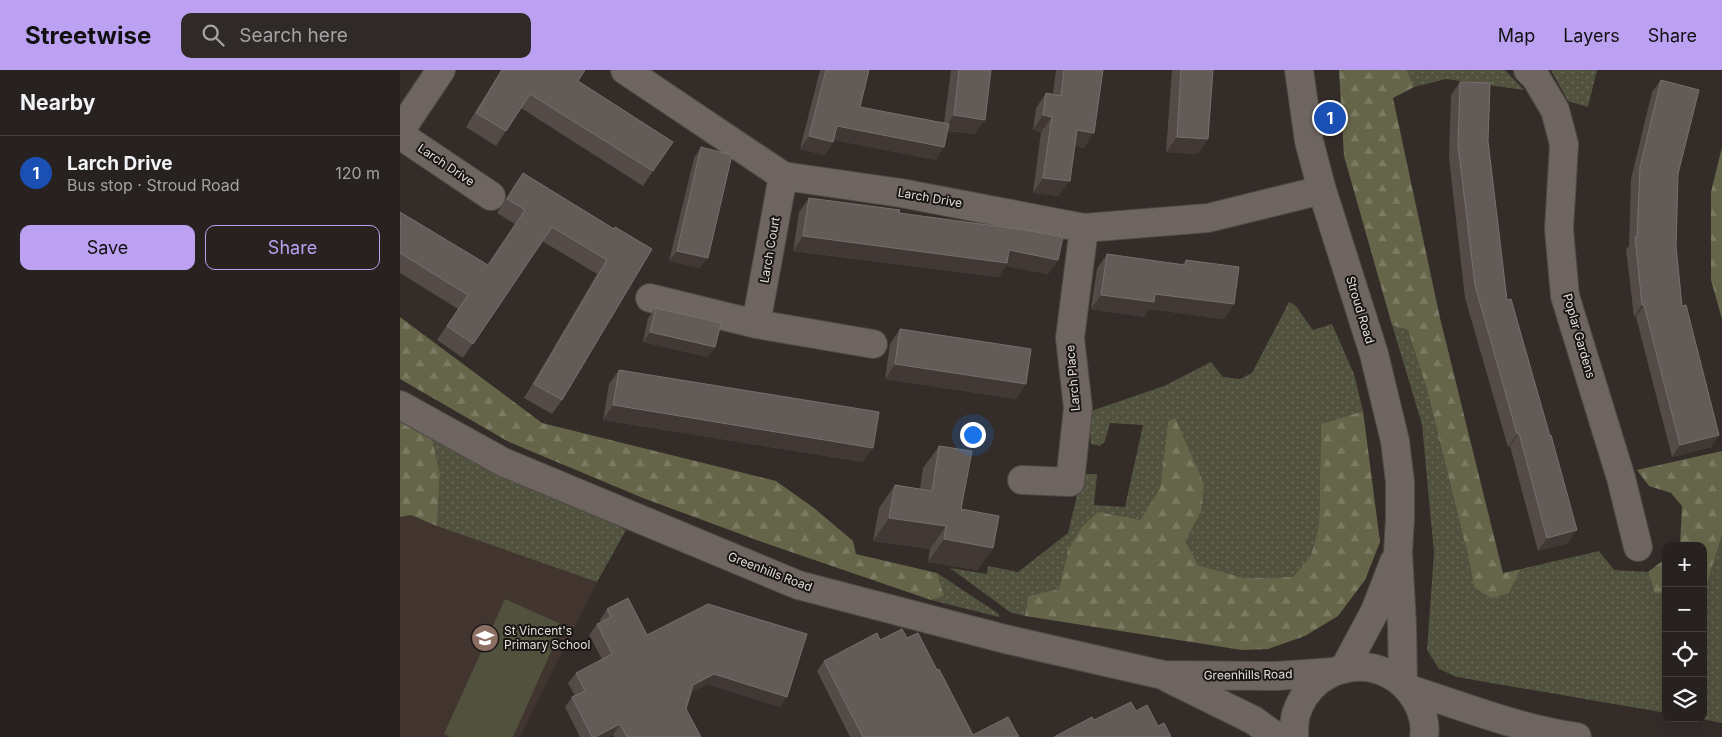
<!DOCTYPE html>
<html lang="en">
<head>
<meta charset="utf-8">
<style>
	:root { --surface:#27211f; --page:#2f2928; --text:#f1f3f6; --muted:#a4a3a4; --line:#433e3d; --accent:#bca0f2 }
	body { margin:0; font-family:Inter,sans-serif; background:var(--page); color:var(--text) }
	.controls { position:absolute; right:15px; bottom:15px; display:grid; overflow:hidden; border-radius:10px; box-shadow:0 5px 20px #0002 }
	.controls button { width:45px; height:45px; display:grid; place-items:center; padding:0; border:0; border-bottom:1px solid var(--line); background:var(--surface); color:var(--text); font:25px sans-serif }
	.you { position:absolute; left:572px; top:364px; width:18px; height:18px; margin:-12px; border:4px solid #fff; border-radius:50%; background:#1a73e8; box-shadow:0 0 0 8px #1a73e833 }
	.badge { display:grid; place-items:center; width:32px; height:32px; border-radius:50%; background:var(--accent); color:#fff; font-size:16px; font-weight:700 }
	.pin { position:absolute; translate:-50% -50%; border:2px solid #fff; box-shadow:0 1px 5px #0006 }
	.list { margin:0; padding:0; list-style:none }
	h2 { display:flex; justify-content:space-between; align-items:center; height:65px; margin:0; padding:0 20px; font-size:21px }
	h2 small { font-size:16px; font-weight:400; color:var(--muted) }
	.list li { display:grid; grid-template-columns:32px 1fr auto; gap:15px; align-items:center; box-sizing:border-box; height:75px; padding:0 20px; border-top:1px solid var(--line) }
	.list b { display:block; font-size:19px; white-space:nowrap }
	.list p { margin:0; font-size:16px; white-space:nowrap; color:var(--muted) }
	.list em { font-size:16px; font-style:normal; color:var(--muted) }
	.actions { display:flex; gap:10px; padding:15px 20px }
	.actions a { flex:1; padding:11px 0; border:1px solid var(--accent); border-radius:10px; text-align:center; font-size:18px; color:var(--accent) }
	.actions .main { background:var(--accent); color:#111 }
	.icon { flex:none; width:28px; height:28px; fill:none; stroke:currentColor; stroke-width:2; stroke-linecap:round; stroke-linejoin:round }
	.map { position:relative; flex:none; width:1322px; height:667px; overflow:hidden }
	header { display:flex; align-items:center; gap:30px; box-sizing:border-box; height:70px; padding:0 25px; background:var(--accent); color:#111 }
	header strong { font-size:24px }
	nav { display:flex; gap:28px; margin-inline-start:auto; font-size:18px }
	.search { width:350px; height:45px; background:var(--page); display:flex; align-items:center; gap:12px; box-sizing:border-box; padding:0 18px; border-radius:10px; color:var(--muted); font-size:19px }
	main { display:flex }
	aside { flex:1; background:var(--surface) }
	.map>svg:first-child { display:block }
	.built { fill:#42342f }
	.grass { fill:url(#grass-dots) }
	.forest { fill:url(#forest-firs) }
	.pitch { fill:#51523e }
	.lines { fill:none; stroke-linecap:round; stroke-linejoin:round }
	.minor-casing { stroke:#504946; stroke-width:30 }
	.minor { stroke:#6e6561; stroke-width:28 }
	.wall { fill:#544b48 }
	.shaded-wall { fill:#413835 }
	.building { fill:#635b58; stroke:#776f6c }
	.labels { text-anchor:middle; stroke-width:4; stroke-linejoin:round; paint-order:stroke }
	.street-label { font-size:12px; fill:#e3dedb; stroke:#191614 }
	.poi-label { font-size:12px; fill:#e3dedb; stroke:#191614; text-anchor:start }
</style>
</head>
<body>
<header>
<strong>Streetwise</strong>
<div class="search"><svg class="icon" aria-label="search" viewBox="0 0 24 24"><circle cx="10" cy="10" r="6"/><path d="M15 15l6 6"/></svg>Search here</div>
<nav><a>Map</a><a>Layers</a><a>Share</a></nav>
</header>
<main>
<aside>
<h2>Nearby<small></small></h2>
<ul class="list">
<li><span class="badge" style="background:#1a4fb4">1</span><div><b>Larch Drive</b><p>Bus stop · Stroud Road</p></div><em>120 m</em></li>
</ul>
<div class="actions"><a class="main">Save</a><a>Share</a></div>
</aside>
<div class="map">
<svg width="1322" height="667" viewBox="0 0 1322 667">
	<defs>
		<pattern id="grass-dots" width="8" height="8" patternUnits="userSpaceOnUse" patternTransform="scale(1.25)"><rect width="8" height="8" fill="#51523e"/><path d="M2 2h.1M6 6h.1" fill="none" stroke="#6a6a59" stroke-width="1.8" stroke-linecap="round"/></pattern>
		<pattern id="forest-firs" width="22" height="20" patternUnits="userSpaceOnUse" patternTransform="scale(1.25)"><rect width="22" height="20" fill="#656649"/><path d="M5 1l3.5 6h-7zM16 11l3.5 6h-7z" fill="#7b7b63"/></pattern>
	</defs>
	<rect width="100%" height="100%" fill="#342c29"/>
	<path class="built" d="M11 445 197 512 120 667H0V447Z"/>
	<path class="grass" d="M1007 0H1105L1124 20 1046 9 1014 17Z
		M1151 0H1197L1188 37 1168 31Z
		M889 232 895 235 913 260 932 254 954 304 963 341 921 354 919 456 911 485 893 507 844 508 798 495 784 471 801 442 768 353 760 418 740 450 668 480 659 519 628 526 625 546 610 542 550 498 587 504 588 496 618 502 668 463 681 409 686 404H697L694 435 725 437 743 355 710 353 705 371 700 376 691 374 689 349 691 341 764 316 811 292 823 307 840 309 852 303Z
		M992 255 1008 260 1027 320 1069 490 1074 517 1109 523 1121 499 1199 481 1214 500 1248 502 1255 524 1266 523V643L1057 607 1039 599 1027 580 1034 483 1022 354Z
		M32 368 226 460 197 512 37 456 40 404Z
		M1322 465V653L1297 648H1303V521H1305Z
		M537 503 599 544V547L531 530 544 526Z"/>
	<path class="forest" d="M939 0H1007L1014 17 993 28 1040 248 1103 503 1121 499 1109 523 1092 528 1074 517 1069 490 1027 320 1008 260 992 255 944 86Z
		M1322 77V249L1311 210V122Z
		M0 247 142 353 376 411 414 438 453 471 456 484 537 503 544 526 531 530 362 472 243 428 109 372 0 309Z
		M963 341 980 472 965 510 938 546 905 566 868 579 842 580 625 546 628 526 659 519 668 480 682 457 698 442 740 450 760 418 768 352 775 348 804 414 801 442 785 471 798 495 844 508 893 507 911 485 919 456 921 354Z
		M0 352 32 368 40 404 37 456 11 445 0 447Z
		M1322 381V465L1305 521H1303V476H1280L1282 436 1271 423 1249 416 1237 400Z
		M1266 488V523L1255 524 1248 502Z"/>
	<path class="pitch" d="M105 529 163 555 113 667H50L44 664Z"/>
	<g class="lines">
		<g class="minor-casing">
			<path id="minor" d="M225 0 383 106 501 123 684 158 808 148 922 120
				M899 0 909 71 922 120 974 284 995 371 1000 412V449L998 482 1002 555 1003 614
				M1128 0 1136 8 1155 40 1164 74 1159 159 1165 226 1221 408 1238 477
				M0 61 41 0
				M0 65 91 126
				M250 228 356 254 473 274
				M356 254 383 106
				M0 335 103 392 398 515 605 569 763 605 876 606 933 602
				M622 410 670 412 678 338 670 268 684 158
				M944 599 975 541 994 492
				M768 608 853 650 877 667
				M1009 619C1064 637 1120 659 1177 667
				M894 667C894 660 894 651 896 644 914 588 986 580 1016 630 1022 641 1026 655 1024 667"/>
		</g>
		<use href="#minor" class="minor"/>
	</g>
	<path class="wall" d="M101 0H185L178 11 253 101 243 116 121 38 106 61 96 76 66 57Z
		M420 0H469L460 37 544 53 551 0H591L575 64 547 61 536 90 434 70 433 72 425 85 400 79Z
		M656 0H703L684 78 674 76 659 126 633 123 641 62 633 60 636 38 646 23 653 24Z
		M772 0H813L798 84 766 82Z
		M1261 10 1278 104 1276 176 1282 236 1319 365 1311 377 1272 387 1236 247H1234L1226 179 1229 176 1231 109 1252 22Z
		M1060 12 1088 71 1107 230 1168 473 1138 481 1110 376 1108 377 1065 228 1049 88 1051 25Z
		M301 77 300 198 269 191 294 88Z
		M123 103 214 159 252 179 162 330 152 344 124 328 197 204 142 171 63 288 37 270 58 239 0 203V142L88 195 115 154 97 143 113 117Z
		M409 128 499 143 658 190 648 204 606 196 598 207 393 181 399 142Z
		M707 184 782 195 786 190 834 234 824 249 749 239 744 247 691 239 697 199Z
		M256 238 315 277 308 287 243 272 248 248Z
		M500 259 616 329 485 309 490 274Z
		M219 300 463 392 203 350 209 314Z
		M539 376 561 439 593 478 577 500 528 492 530 479 473 471 479 438 495 415 520 419 523 398Z
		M207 539 247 565 380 637 307 614 291 622 286 639 301 667H214L213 665 208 667H180L165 637 172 627 175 626 168 613 176 603 202 589 189 565 197 554 201 552 200 550Z
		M507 568 537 600 573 665 619 667H450L417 601 424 591 480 570Z"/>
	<path class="shaded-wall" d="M554 45 585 50 575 64 543 60Z
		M643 45 652 47 641 62 633 60Z
		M437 56 544 77 536 90 428 69Z
		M677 60 694 63 684 78 666 75Z
		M409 66 433 72 425 85 400 79Z
		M777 67 808 69 798 84 766 82Z
		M643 108 670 111 659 126 633 123Z
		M403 166 609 180 658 190 648 204 606 196 598 207 393 181Z
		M277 181 308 188 300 198 269 191Z
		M755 224 834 234 824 249 749 239 744 247 691 239 701 225Z
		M1242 235H1244L1236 247H1234Z
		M250 262 315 277 308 287 243 272Z
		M495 294 626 314 616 329 485 309Z
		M213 335 473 378 463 392 203 350Z
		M1119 363 1110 376 1108 377 1117 364Z
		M1319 365 1311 377 1272 387 1280 375Z
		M489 448 546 456 530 479 473 471Z
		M1177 460 1168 473 1138 481 1147 468Z
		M544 469 593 478 577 500 528 492Z
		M314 604 387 627 380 637 307 614 286 625 293 615Z
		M220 654 213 665 208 667H195Z"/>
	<path class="building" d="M102 0H185L178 11 273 72 253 101 130 24 106 61 76 43Z
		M426 0H469L460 37 549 54 544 77 437 56 433 72 409 66Z
		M559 0H591L585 50 554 45Z
		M664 0H703L694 63 677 60 670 111 643 108 652 47 643 45 646 23 661 26Z
		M781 0H813L808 69 777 67Z
		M1261 10 1299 20 1278 104 1276 176 1282 236 1286 235 1319 365 1280 375 1244 235H1242L1235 167H1237L1240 97Z
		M1060 12 1090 13 1088 71 1107 230 1111 229 1150 366 1151 365 1177 460 1147 468 1119 363 1117 364 1075 215 1058 75Z
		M301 77 332 85 308 188 277 181Z
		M123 103 214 159 215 157 252 179 162 330 134 314 207 190 152 157 73 274 47 256 68 225 0 183V142L88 195 125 140 107 129Z
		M409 128 500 140 499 143 625 160 663 167 658 190 609 180 607 193 403 166Z
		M707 184 785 195 786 190 839 197 834 234 755 224 754 232 701 225Z
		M256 238 321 253 315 277 250 262Z
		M500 259 631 279 626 314 495 294Z
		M219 300 479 342 473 378 213 335Z
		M539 376 572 381 561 439 599 446 593 478 544 469 546 456 489 448 495 415 532 421Z
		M228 528 247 565 308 534 407 564 387 627 314 604 293 615 286 639 301 667H227L220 654 195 667H192L172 627 185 621 176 603 212 584 197 554 211 547 207 539Z
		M502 559 507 568 518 563 537 600 539 599 573 665 608 647 619 667H463L424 591 477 563 480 570Z
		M731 632 736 641 747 635 758 656 764 653 771 667H654L692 647 694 650Z"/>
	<defs>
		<g id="school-disc" transform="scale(1.4375)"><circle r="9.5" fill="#8d6e63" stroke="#191614"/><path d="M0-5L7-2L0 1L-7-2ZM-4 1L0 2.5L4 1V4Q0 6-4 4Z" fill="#fff"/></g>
	</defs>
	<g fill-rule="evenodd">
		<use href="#school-disc" x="85" y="568"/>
	</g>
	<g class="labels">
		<g class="street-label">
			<text transform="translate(46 95) rotate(34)" y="4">Larch Drive</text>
			<text transform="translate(530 128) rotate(10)" y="4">Larch Drive</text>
			<text transform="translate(370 180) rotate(-80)" y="4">Larch Court</text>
			<text transform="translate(960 240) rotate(73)" y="4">Stroud Road</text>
			<text transform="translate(1179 266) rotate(74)" y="4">Poplar Gardens</text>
			<text transform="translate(673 308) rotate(-95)" y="4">Larch Place</text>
			<text transform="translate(370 502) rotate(21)" y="4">Greenhills Road</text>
			<text transform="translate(848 605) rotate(-1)" y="4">Greenhills Road</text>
		</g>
		<g class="poi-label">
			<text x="104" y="565">St Vincent's<tspan x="104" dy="14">Primary School</tspan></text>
		</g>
	</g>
</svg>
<div class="controls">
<button>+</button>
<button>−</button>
<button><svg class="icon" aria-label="locate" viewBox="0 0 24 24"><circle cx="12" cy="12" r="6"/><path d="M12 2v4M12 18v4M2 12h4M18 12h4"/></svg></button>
<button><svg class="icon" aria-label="layers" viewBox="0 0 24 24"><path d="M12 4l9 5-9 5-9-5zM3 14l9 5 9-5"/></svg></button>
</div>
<div class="you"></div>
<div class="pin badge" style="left:930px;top:48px;background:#1a4fb4">1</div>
</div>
</main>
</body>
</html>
